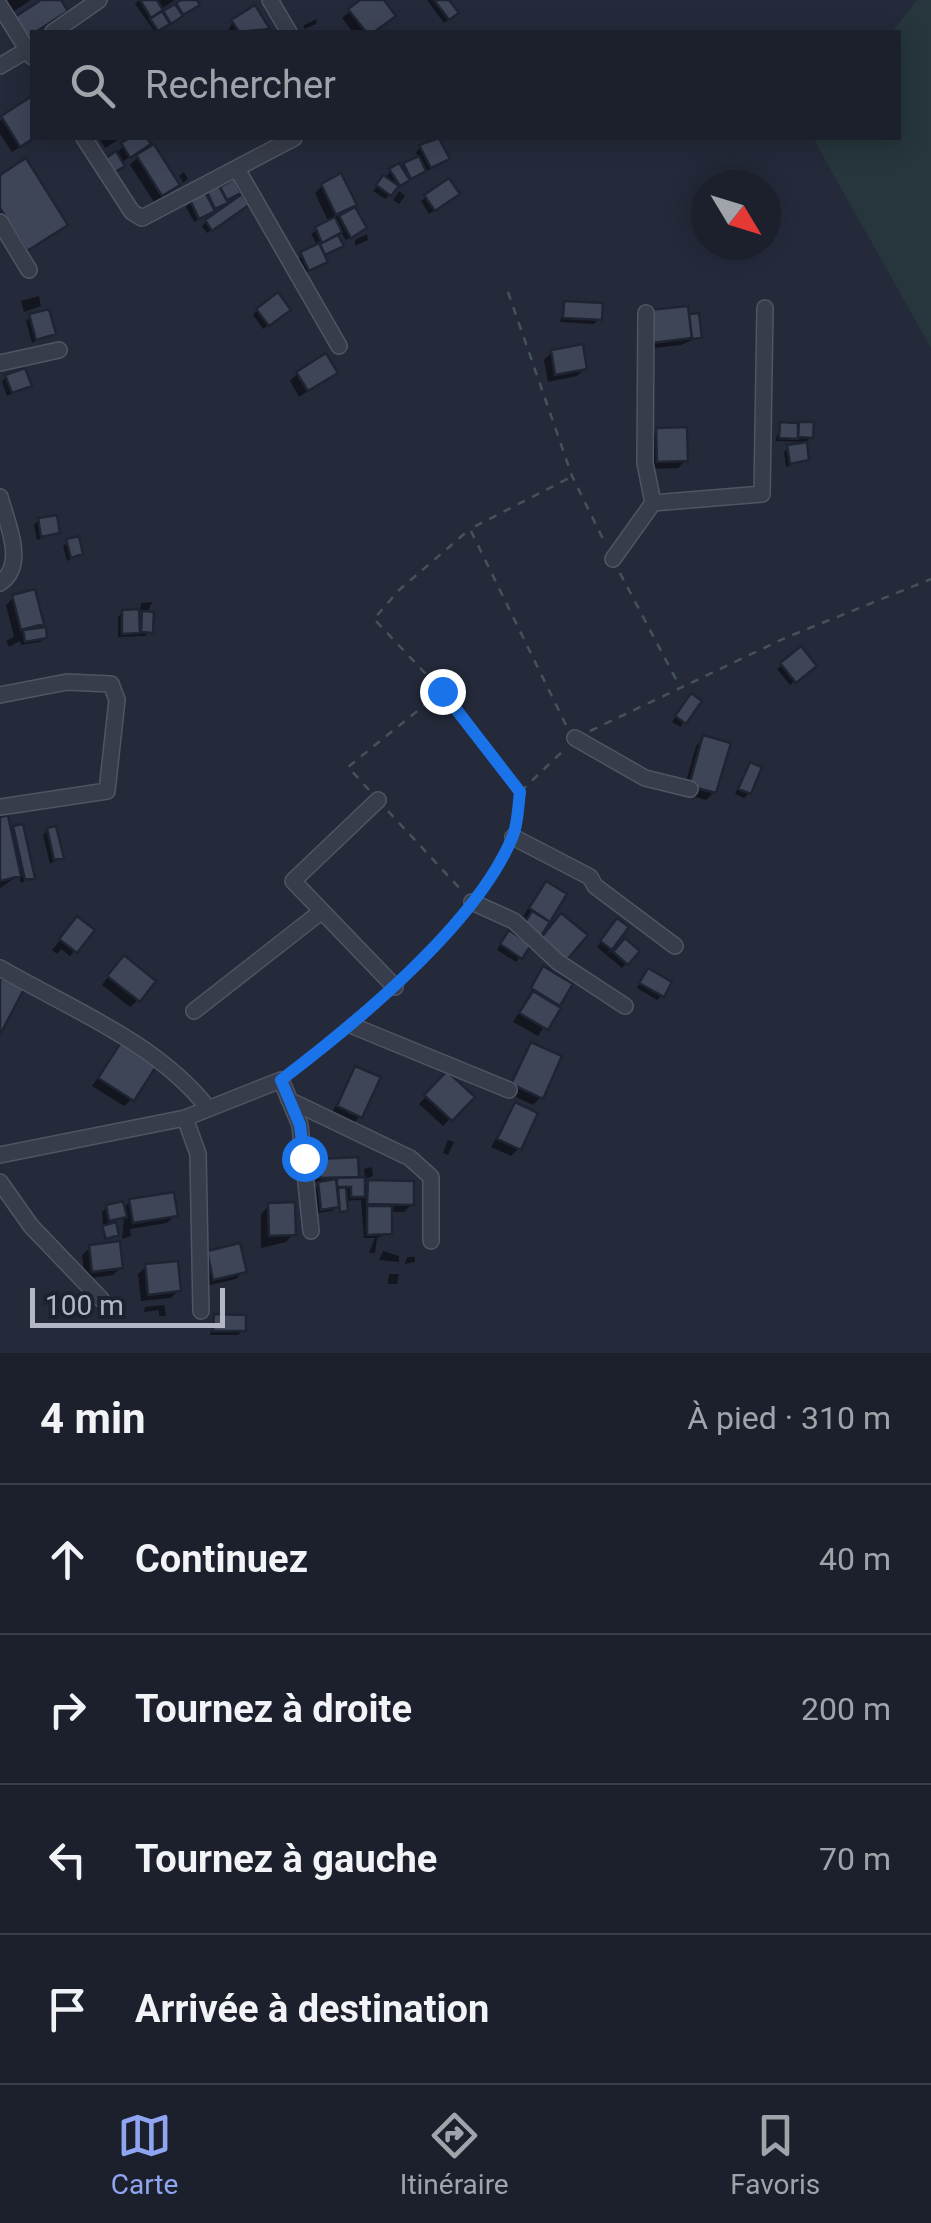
<!DOCTYPE html>
<html lang="fr">
<head>
<meta charset="utf-8">
<style>
	:root { --surface:#1c202c; --page:#292d38; --text:#f1f3f6; --muted:#a0a3a9; --line:#3a3e48; --accent:#8fa5f1 }
	body { margin:0; font-family:Roboto,sans-serif; background:var(--page); color:var(--text) }
	.compass { position:absolute; left:691px; top:170px; width:90px; height:90px; border-radius:50%; background:var(--surface); box-shadow:0 5px 25px #0003; rotate:128deg }
	.scale { position:absolute; left:30px; bottom:25px; width:195px; box-sizing:border-box; padding-left:10px; border:5px solid #b4b8c6; border-top:0; font-size:28px; line-height:35px; white-space:nowrap; color:#b4b8c6; -webkit-text-stroke:8px #1d2230; paint-order:stroke }
	.stop { position:absolute; width:30px; height:30px; margin:-22px; border:8px solid #1a73e8; border-radius:50%; background:#fff }
	.stop.end { background:#1a73e8; border-color:#fff; box-shadow:0 2px 10px #0008 }
	.list { margin:0; padding:0; list-style:none }
	h2 { display:flex; justify-content:space-between; align-items:center; height:130px; margin:0; padding:0 40px; font-size:42px }
	h2 small { font-size:32px; font-weight:400; color:var(--muted) }
	.list li { display:grid; grid-template-columns:65px 1fr auto; gap:30px; align-items:center; box-sizing:border-box; height:150px; padding:0 40px; border-top:2px solid var(--line) }
	.list b { display:block; font-size:38px; white-space:nowrap }
	.list em { font-size:32px; font-style:normal; color:var(--muted) }
	.icon { flex:none; width:55px; height:55px; fill:none; stroke:currentColor; stroke-width:2; stroke-linecap:round; stroke-linejoin:round }
	.map { position:relative; flex:none; width:931px; height:1353px; overflow:hidden }
	.search { position:absolute; background:var(--surface); box-shadow:0 5px 25px #0003; left:30px; right:30px; top:30px; height:110px; display:flex; align-items:center; gap:25px; box-sizing:border-box; padding:0 35px; border-radius:0px; color:var(--muted); font-size:38px }
	.sheet { height:730px; background:var(--surface) }
	nav { display:flex; justify-content:space-around; align-items:center; box-sizing:border-box; height:140px; border-top:2px solid var(--line); background:var(--surface); font-size:28px; color:var(--muted) }
	nav a { display:grid; justify-items:center; gap:5px }
	nav .on { color:var(--accent) }
	.map>svg:first-child { display:block }
	.green { fill:#26363c }
	.shadow { fill:#0007 }
	.building { fill:#3e4557; stroke:#1f2432; stroke-width:2.5 }
	.lines { fill:none; stroke-linecap:round; stroke-linejoin:round }
	.minor-casing { stroke:#505563; stroke-width:18 }
	.path { stroke:#445359; stroke-width:2.5; stroke-dasharray:8 8; stroke-linecap:butt }
	.minor { stroke:#383d4b; stroke-width:15 }
	.route { stroke:#1a73e8; stroke-width:12 }
</style>
</head>
<body>
<div class="map">
<svg width="931" height="1353" viewBox="0 0 931 1353">
	<rect width="100%" height="100%" fill="#252a3b"/>
	<path class="green" d="M917 0H931V348L813 138H898V32H892Z"/>
	<path class="shadow" d="M0 0H31L2 19Z
		M139 0H175L160 10 163 14 186 0H198L192 9 155 32 135 4Z
		M364 0H381L385 23 373 32H353L342 18Z
		M427 0H446L451 18 444 23Z
		M317 19 316 24 304 29V25Z
		M233 22 267 28 263 32H227Z
		M32 99 35 138 12 152 0 134V121Z
		M99 138H121L105 148Z
		M134 138H144L148 144 121 163 105 162Z
		M421 147 442 163 403 183 385 199 373 191 391 171 419 158 416 152Z
		M139 156 177 184 167 197 179 190 181 193 165 204 160 198 154 202 130 165Z
		M184 172 188 179 183 183 179 176Z
		M0 178 65 224 16 259 0 235Z
		M233 183 238 192 233 197 194 222 186 207 191 202Z
		M322 186 352 207 364 228 346 240 335 225 341 245 323 257 320 266 304 274 297 259 318 247 311 234 329 223 315 193Z
		M399 191 405 196 399 204 393 200Z
		M426 197 452 199 429 214 421 201Z
		M242 210 207 233 202 226 206 222Z
		M367 234 368 240 355 246V240Z
		M39 296 41 306 24 312 21 301Z
		M565 304 599 319 594 324 560 322Z
		M257 310 283 314 263 329 253 315Z
		M31 317 53 333 32 343 26 321Z
		M642 321 699 337 681 345 645 349Z
		M552 352 585 368 577 376 548 382 544 360Z
		M335 373 299 397 290 381 297 374Z
		M6 377 29 385 7 396 2 382Z
		M781 425H811V437L806 442 775 441Z
		M657 431 686 460 678 468 651 469 650 439Z
		M788 448 807 459 786 467 784 452Z
		M39 520 57 532 37 540 34 525Z
		M68 542 81 554 67 561 63 546Z
		M14 597 41 623 33 631 45 637 40 642 21 645 20 641 9 647 6 641 14 637 6 605Z
		M152 602 147 614 150 631 145 636 118 637V617L123 612 137 620 146 611H140L141 603Z
		M782 665 809 670 790 685 777 669Z
		M686 701 684 722 680 727 672 722Z
		M704 738 714 792 706 800 683 793 696 746Z
		M750 765 749 793 744 798 735 794Z
		M0 820 9 834 14 828 32 877 21 883 19 875 0 888Z
		M48 830 61 857 50 864 43 835Z
		M546 884 548 920H528L523 916Z
		M73 924 92 930 70 956 61 949 57 954 52 950Z
		M613 926 626 928 607 954 625 941 637 951 622 968 597 947Z
		M504 938 520 957 516 962 497 950Z
		M116 966 138 1000 130 1007 102 985Z
		M544 969 570 985 538 1036 513 1022Z
		M643 976 662 995 657 1000 637 988Z
		M124 1042 132 1099 124 1106 92 1086Z
		M531 1045 541 1097 533 1105 505 1092Z
		M356 1069 360 1116 353 1124 331 1114Z
		M447 1074 471 1097 443 1126 419 1104Z
		M515 1104 519 1148 511 1156 491 1147Z
		M448 1140 454 1142 448 1155 443 1153Z
		M356 1160 361 1190 369 1182 412 1204 404 1212H389V1233L377 1238 375 1253H369L375 1238H364L361 1200 344 1201V1212H339V1204L332 1211 317 1213 314 1189 321 1182H313V1167L320 1162Z
		M372 1167 373 1176 365 1179 364 1169Z
		M131 1201 175 1215 167 1223 130 1229 131 1236 122 1239 124 1216 113 1222 117 1234 104 1239 102 1212 107 1207 122 1209Z
		M269 1206 293 1234 286 1242 261 1248V1214Z
		M90 1248 121 1267 113 1275 85 1279 82 1255Z
		M383 1251 399 1256V1262L379 1260Z
		M208 1253 244 1271 236 1279 206 1286 200 1261Z
		M407 1257H415V1262L405 1264Z
		M146 1267 179 1290 171 1298 141 1301 138 1274Z
		M389 1274H399L397 1284H388Z
		M164 1305 166 1316H159V1310L144 1312 145 1307Z
		M215 1317 243 1330 238 1335H210Z"/>
	<path class="building" d="M41 0H61L68 11 28 37 15 17Z
		M140 0H157L163 10 151 18Z
		M181 0H197L200 5 183 15 176 3Z
		M360 0H384L396 16 374 32H366L348 9Z
		M434 0H449L459 13 449 20Z
		M175 4 183 16 171 24 163 11Z
		M255 5 270 29 239 32 231 20Z
		M162 11 170 24 158 31 150 19Z
		M32 96 34 138 20 147 1 116Z
		M129 138H147L151 144 130 158 121 143Z
		M439 138 450 159 431 168 419 145Z
		M154 144 180 185 162 196 136 155Z
		M116 151 125 166 112 174 103 160Z
		M419 156 426 171 411 179 403 163Z
		M26 158 68 225 27 251 0 208V175Z
		M399 163 410 180 400 186 389 169Z
		M341 173 357 205 336 215 321 184Z
		M383 175 399 186 391 196 376 185Z
		M449 178 460 194 435 211 424 195Z
		M234 179 241 193 227 200 220 187Z
		M219 186 228 203 215 209 207 192Z
		M205 192 215 211 199 219 190 200Z
		M242 194 249 205 212 231 205 220Z
		M355 207 367 228 351 238 339 216Z
		M335 217 342 232 322 243 315 227Z
		M338 235 344 246 325 255 320 244Z
		M319 243 328 262 309 271 300 252Z
		M278 292 291 310 269 326 256 309Z
		M564 301 603 303 602 320 563 318Z
		M688 306 692 338 652 343 649 310Z
		M49 309 56 334 36 340 29 314Z
		M699 313 702 338 692 339 689 314Z
		M583 344 587 369 555 375 551 350Z
		M326 353 338 373 308 391 296 372Z
		M25 368 32 386 12 393 5 375Z
		M780 422 798 423V439L779 438Z
		M799 422H814L813 438 798 437Z
		M687 427 688 461 657 462 656 428Z
		M807 442 809 460 790 464 787 445Z
		M57 515 60 533 41 537 38 518Z
		M79 536 83 554 71 558 66 539Z
		M35 589 44 624 21 630 12 595Z
		M139 609 140 633 122 634V610Z
		M142 611 154 612 153 633 141 632Z
		M46 627 47 638 25 642 23 630Z
		M801 646 817 666 796 683 780 663Z
		M691 693 702 701 686 724 675 716Z
		M703 735 731 743 716 793 689 786Z
		M750 762 762 767 751 794 738 789Z
		M8 815 21 876 0 881V817Z
		M23 824 35 878 25 880 13 826Z
		M56 826 64 858 54 860 47 828Z
		M546 881 567 894 550 922 529 908Z
		M532 911 550 922 540 938 522 927Z
		M561 913 588 935 566 961 540 939Z
		M77 916 95 930 77 953 59 939Z
		M617 918 629 927 612 950 600 941Z
		M509 930 531 945 522 959 500 944Z
		M625 938 640 951 628 965 613 952Z
		M124 955 156 981 140 1002 107 976Z
		M543 966 573 984 560 1006 531 988Z
		M648 968 672 982 664 997 639 983Z
		M0 977 24 989 0 1035Z
		M533 991 561 1008 548 1030 519 1013Z
		M123 1039 159 1062 134 1101 98 1078Z
		M531 1042 562 1056 543 1099 511 1084Z
		M355 1066 381 1077 362 1118 337 1106Z
		M447 1071 475 1097 452 1121 424 1095Z
		M515 1102 538 1113 521 1150 497 1139Z
		M358 1157 359 1177 320 1178 319 1159Z
		M365 1177V1197H351V1187H337V1178Z
		M336 1179 339 1207 321 1210 318 1182Z
		M368 1180 414 1181V1205L367 1204Z
		M346 1187 348 1211 340 1212 338 1188Z
		M174 1192 178 1216 133 1223 129 1199Z
		M123 1201 127 1217 109 1221 106 1205Z
		M295 1202 296 1235 269 1236 268 1203Z
		M367 1206H392V1234L367 1235Z
		M116 1222 119 1235 106 1239 102 1226Z
		M120 1241 123 1268 92 1272 89 1245Z
		M240 1243 247 1272 213 1280 207 1251Z
		M178 1261 181 1291 148 1295 145 1264Z
		M214 1314 246 1315V1331H213Z"/>
	<g class="lines">
		<g class="minor-casing">
			<path id="minor" d="M270 0 289 32
				M0 6 32 57
				M53 32 99 0
				M0 66 32 47
				M84 138 132 212 142 218 294 138
				M237 169 339 346
				M0 222 29 270
				M646 313 645 463 653 503
				M0 363 59 350
				M0 497C7 523 27 565 0 583
				M613 559 653 503 762 494 765 308
				M0 695 67 682 111 684 117 700 107 791 0 807
				M575 738 645 778 690 789
				M378 800 293 881 395 987
				M513 837 590 877 595 886 675 946
				M472 902 514 921 558 962 625 1006
				M0 968C69 1008 157 1043 207 1107
				M194 1011 322 911
				M353 1026 509 1090
				M289 1100 410 1158 431 1177V1241
				M185 1118 281 1080 300 1125 311 1231
				M0 1155 185 1118 198 1154 201 1311
				M0 1182 31 1226 101 1299"/>
		</g>
		<path class="path" d="M508 292 572 476 605 543
			M620 573 679 685
			M442 691 520 791
			M566 725 470 529 571 477
			M590 731 785 638 931 579
			M369 790 348 767 442 691 374 619 398 591 470 529
			M388 811 464 893
			M515 823 520 792 564 750
			M480 888 505 849
			M405 976 463 911
			M366 1014 386 996
			M291 1072 341 1035"/>
		<use href="#minor" class="minor"/>
	</g>
	<g class="lines">
		<path class="route" d="M304 1158 300 1125 281 1080C356 1023 475 926 512 838 518 825 518 807 520 792L442 691"/>
	</g>
</svg>
<svg class="compass" viewBox="-18 -18 36 36"><path d="M0-13l5 13h-10z" fill="#e53935"/><path d="M0 13l5-13h-10z" fill="#a0a3a9"/></svg>
<div class="scale">100 m</div>
<div class="stop" style="left:304px;top:1158px"></div>
<div class="stop end" style="left:442px;top:691px"></div>
<div class="search"><svg class="icon" aria-label="search" viewBox="0 0 24 24"><circle cx="10" cy="10" r="6"/><path d="M15 15l6 6"/></svg>Rechercher</div>
</div>
<section class="sheet">
<h2>4 min<small>À pied · 310 m</small></h2>
<ul class="list">
<li><svg class="icon" aria-label="ahead" viewBox="0 0 24 24"><path d="M12 20V5M6 11l6-6 6 6"/></svg><div><b>Continuez</b></div><em>40 m</em></li>
<li><svg class="icon" aria-label="right" viewBox="0 0 24 24"><path d="M7 20v-9h11M14 6l5 5-5 5"/></svg><div><b>Tournez à droite</b></div><em>200 m</em></li>
<li><svg class="icon" aria-label="left" viewBox="0 0 24 24"><path d="M17 20v-9H6M10 6l-5 5 5 5"/></svg><div><b>Tournez à gauche</b></div><em>70 m</em></li>
<li><svg class="icon" aria-label="arrive" viewBox="0 0 24 24"><path d="M6 21V4h12l-3 4 3 4H6"/></svg><div><b>Arrivée à destination</b></div></li>
</ul>
</section>
<nav>
<a class="on"><svg class="icon" aria-label="map" viewBox="0 0 24 24"><path d="M3 6l6-2 6 2 6-2v14l-6 2-6-2-6 2zM9 4v14M15 6v14"/></svg>Carte</a>
<a><svg class="icon" aria-label="directions" viewBox="0 0 24 24"><path d="M12 3l9 9-9 9-9-9zM9 14v-3h6M13 9l2 2-2 2"/></svg>Itinéraire</a>
<a><svg class="icon" aria-label="saved" viewBox="0 0 24 24"><path d="M7 4h10v16l-5-4-5 4z"/></svg>Favoris</a>
</nav>
</body>
</html>
